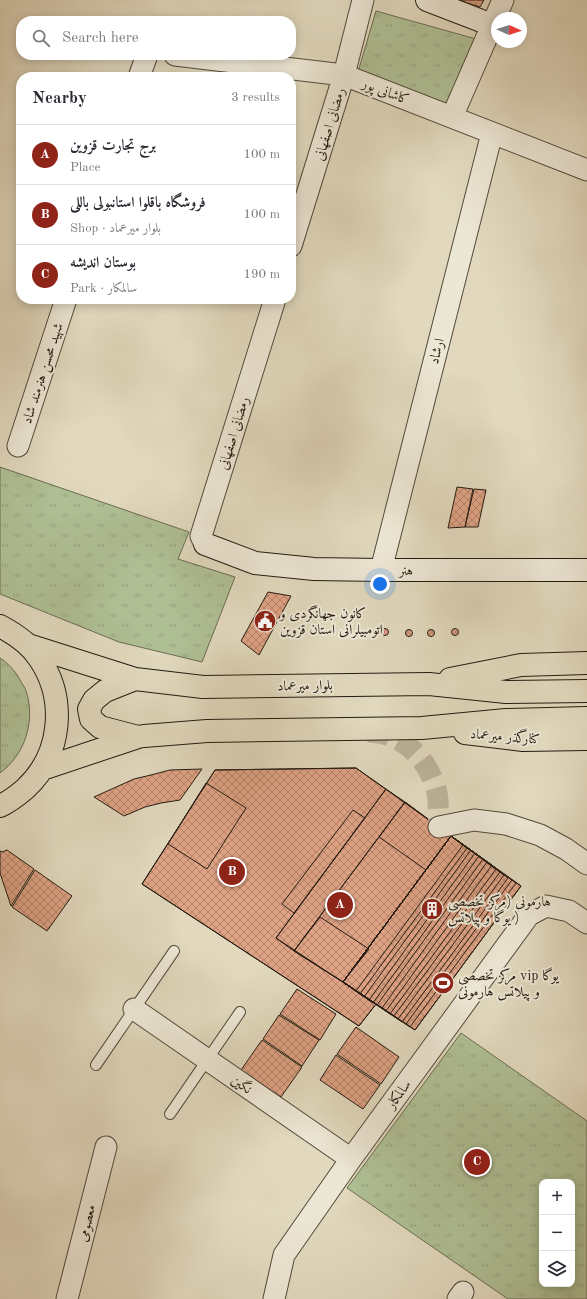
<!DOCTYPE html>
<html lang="en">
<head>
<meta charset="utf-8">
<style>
	:root { --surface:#fff; --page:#f2f2f3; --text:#2b2b33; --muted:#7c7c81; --line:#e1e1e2; --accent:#8f2418 }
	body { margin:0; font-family:"Old Standard TT",Amiri,serif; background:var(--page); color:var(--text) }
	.controls { position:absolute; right:12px; bottom:12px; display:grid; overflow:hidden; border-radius:8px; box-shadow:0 2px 10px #0003 }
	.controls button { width:36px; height:36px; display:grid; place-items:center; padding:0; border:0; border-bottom:1px solid var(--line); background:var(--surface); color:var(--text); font:20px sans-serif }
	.compass { position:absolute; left:491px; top:12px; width:36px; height:36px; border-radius:50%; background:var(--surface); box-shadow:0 2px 10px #0003; rotate:93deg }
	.you { position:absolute; left:380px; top:584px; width:14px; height:14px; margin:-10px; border:3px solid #fff; border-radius:50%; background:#1a73e8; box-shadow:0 0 0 6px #1a73e833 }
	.badge { display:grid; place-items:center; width:26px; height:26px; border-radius:50%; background:var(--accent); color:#fff; font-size:13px; font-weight:700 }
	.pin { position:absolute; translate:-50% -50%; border:2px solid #fff; box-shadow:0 1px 4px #0006 }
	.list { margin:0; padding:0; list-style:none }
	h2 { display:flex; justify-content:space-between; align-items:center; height:52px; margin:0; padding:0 16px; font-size:17px }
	h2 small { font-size:13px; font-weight:400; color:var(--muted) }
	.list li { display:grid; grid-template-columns:26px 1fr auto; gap:12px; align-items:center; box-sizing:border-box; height:60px; padding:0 16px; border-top:1px solid var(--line) }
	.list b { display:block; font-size:15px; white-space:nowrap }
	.list p { margin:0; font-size:13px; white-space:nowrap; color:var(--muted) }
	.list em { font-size:13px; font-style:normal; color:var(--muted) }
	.icon { flex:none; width:22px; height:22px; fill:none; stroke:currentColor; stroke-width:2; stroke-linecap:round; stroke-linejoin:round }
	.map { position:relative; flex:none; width:587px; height:1299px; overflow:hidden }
	.search { position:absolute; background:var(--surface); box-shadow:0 2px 10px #0003; left:16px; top:16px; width:280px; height:44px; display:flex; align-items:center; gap:10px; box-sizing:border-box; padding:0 14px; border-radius:16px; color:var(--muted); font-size:15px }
	.panel { position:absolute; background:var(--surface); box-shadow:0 2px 10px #0003; left:16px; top:72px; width:280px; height:232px; border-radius:16px }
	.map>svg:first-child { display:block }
	.grass { fill:url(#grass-tufts); stroke:#6a6c52; fill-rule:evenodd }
	.building { fill:url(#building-cross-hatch); stroke:#241a10 }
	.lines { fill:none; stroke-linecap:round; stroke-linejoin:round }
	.street-tunnel { stroke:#bbb29a; stroke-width:21; stroke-dasharray:21 10; stroke-linecap:butt }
	.lane-casing { stroke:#534a3b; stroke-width:12 }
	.street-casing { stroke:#534a3b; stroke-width:23 }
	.secondary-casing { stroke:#241a10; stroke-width:24 }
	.primary-casing { stroke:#241a10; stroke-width:24 }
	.lane { stroke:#ece6d4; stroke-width:10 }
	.street { stroke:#ece6d4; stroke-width:21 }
	.secondary { stroke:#ece6d4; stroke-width:22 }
	.primary { stroke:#e1d8bd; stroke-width:22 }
	.labels { text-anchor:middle; stroke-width:4; stroke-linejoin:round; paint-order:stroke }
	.street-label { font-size:14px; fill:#241a10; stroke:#ece6d4 }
	.poi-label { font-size:14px; fill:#241a10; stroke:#ece6d4; text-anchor:start }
</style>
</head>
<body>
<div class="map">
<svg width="587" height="1299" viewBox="0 0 587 1299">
	<defs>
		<pattern id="grass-tufts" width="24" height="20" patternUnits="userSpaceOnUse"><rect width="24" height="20" fill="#afbf94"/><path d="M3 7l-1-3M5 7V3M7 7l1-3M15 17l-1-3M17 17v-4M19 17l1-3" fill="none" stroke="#96a47f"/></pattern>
		<pattern id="building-cross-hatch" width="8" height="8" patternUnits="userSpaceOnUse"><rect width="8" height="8" fill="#dea284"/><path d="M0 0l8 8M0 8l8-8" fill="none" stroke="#b4836b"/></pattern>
	</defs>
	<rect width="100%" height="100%" fill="#e1d8bd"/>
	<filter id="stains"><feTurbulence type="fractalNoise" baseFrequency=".005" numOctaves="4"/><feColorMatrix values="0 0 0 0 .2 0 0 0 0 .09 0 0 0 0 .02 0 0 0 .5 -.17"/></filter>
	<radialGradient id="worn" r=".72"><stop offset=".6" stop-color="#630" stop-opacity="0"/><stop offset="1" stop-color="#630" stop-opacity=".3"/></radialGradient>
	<path class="grass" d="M376 11 476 39 446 108 358 72Z
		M0 467 189 532 178 559 235 577 202 662 119 642 0 594Z
		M0 658C8 663 16 672 20 680 22 684 25 687 26 691 36 720 25 755 0 773Z
		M461 1033 587 1121V1299H508L347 1188ZM542 1182H572V1284H542Z"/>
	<path class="building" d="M458 0H484L480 7Z
		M457 487 473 489 465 527 448 528Z
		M474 489 486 490 478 527H465Z
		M268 592 291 596 259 655 241 641Z
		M451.5 632a3.5 3.5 0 1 1 7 0a3.5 3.5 0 1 1-7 0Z
		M381.5 632a3.5 3.5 0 1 1 7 0a3.5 3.5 0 1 1-7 0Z
		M405.5 633a3.5 3.5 0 1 1 7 0a3.5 3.5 0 1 1-7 0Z
		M427.5 633a3.5 3.5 0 1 1 7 0a3.5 3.5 0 1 1-7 0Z
		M356 768 386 789 276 938 376 1004 359 1026 142 884 215 770Z
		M356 768 521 886 415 1030 376 1004 359 1026 142 884 215 770Z
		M202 769 180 800 161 803 145 807 124 816 94 797 134 779 151 775 170 770Z
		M206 783 246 808 207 869 168 844Z
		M386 789 405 802 294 951 276 938Z
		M405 802 451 836 343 982 294 951Z
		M405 802 451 836 426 870 379 837Z
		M353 810 365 818 294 913 282 904Z
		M451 836 521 886 415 1030 343 982Z
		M451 836 516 883 410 1027 343 982Z
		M451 836 512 880 406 1024 343 982Z
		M451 836 508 878 402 1022 343 982Z
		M451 836 504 875 398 1019 343 982Z
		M451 836 500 872 394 1016 343 982Z
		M451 836 496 869 390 1014 343 982Z
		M451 836 492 865 386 1011 343 982Z
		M451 836 487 862 382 1008 343 982Z
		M451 836 483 859 377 1005 343 982Z
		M451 836 479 856 373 1003 343 982Z
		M451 836 475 853 369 1000 343 982Z
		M451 836 471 850 364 997 343 982Z
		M451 836 467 848 360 994 343 982Z
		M451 836 463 845 356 991 343 982Z
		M7 850 34 869 11 906 0 873V851L2 852Z
		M35 870 72 896 47 931 12 907Z
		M320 917 369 949 343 982 294 951Z
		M297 989 336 1014 320 1040 280 1014Z
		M279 1015 319 1040 302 1066 263 1039Z
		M356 1027 399 1057 381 1084 337 1054Z
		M262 1040 302 1067 281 1097 241 1070Z
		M336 1055 380 1085 363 1109 320 1080Z"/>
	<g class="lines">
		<path class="street-tunnel" d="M369 732C375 733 382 733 387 735 413 743 431 767 437 793 439 804 438 816 439 827"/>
		<g class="lane-casing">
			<path id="lane" d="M96 1065 174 951
				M170 1114 240 1012"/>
		</g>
		<g class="street-casing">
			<path id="street" d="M175 55 344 75 587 170
				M139 77 147 55
				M452 117 503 0
				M291 246 344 75 363 0
				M18 446 66 299
				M205 544 201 536 275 299
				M381 570 492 133
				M439 827 474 820 506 824 540 835 566 849 587 864
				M134 1009 351 1159
				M67 1299 106 1147
				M274 1299 284 1255 351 1159 529 915 546 906 569 911 587 923
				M458 1299 463 1292"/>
		</g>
		<g class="secondary-casing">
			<path id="secondary" d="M427 0 492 25
				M205 544 255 563 314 569 381 570H587"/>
		</g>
		<g class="primary-casing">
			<path id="primary" d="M0 626C15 634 30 644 39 658 67 699 62 755 25 789 18 795 9 802 0 806
				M28 645 135 679 203 687 429 684 506 692 587 691
				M135 679 105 691 94 700 89 709 91 719 100 727 138 737
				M450 679 521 665 587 663
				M465 733 523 740 587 739
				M42 769 138 737 144 736 207 731 422 728 506 720 587 718"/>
		</g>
		<use href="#lane" class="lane"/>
		<use href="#street" class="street"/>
		<use href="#secondary" class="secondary"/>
		<use href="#primary" class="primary"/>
	</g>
	<defs>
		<g id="civic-disc" transform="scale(1.15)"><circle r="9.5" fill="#8f2418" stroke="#ece6d4"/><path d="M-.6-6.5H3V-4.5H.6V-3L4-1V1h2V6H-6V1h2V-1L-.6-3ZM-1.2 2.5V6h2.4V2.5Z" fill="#fff"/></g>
		<g id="building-disc" transform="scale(1.15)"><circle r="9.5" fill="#8f2418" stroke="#ece6d4"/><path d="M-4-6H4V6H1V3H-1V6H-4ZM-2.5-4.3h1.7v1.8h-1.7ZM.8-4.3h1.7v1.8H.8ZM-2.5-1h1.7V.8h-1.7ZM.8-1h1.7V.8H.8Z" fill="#fff"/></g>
		<g id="stadium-disc" transform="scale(1.15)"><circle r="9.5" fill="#8f2418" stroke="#ece6d4"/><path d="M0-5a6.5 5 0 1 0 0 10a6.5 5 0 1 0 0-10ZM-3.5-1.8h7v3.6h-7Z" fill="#fff"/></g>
	</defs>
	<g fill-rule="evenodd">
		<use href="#civic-disc" x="265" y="621"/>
		<use href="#building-disc" x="432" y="909"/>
		<use href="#stadium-disc" x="443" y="983"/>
	</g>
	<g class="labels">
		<g class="street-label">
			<text transform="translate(386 91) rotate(21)" y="5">کاشانی پور</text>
			<text transform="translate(329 124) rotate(-73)" y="5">رمضانی اصفهانی</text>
			<text transform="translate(436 351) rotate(-76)" y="5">ارشاد</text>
			<text transform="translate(42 373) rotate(-72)" y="5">شهید محسن هنرمند شاد</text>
			<text transform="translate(233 433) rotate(-73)" y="5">رمضانی اصفهانی</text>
			<text x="406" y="575">هنر</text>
			<text transform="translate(305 685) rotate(-1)" y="5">بلوار میرعماد</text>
			<text transform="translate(505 736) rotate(5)" y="5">کنارگذر میرعماد</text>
			<text transform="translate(242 1084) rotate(35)" y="5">نگین</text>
			<text transform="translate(398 1094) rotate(-54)" y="5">سالمکار</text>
			<text transform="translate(86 1223) rotate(-76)" y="5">معصومی</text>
		</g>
		<g class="poi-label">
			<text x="280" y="618">کانون جهانگردی و<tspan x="280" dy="16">اتومبیلرانی استان قزوین</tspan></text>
			<text x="448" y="906">هارمونی (مرکز تخصصی<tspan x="448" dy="16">یوگا و پیلاتس )</tspan></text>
			<text x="458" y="980">مرکز تخصصی vip یوگا<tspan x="458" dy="16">و پیلاتس هارمونی</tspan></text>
		</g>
	</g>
	<rect width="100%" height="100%" filter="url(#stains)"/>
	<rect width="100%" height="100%" fill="url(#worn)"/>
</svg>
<div class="controls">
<button>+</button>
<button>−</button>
<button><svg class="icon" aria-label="layers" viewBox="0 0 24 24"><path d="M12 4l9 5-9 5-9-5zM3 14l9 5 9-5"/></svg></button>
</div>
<svg class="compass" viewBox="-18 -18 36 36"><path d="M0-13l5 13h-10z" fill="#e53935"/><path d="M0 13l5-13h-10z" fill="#7c7c81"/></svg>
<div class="you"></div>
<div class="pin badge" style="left:340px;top:905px">A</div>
<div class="pin badge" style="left:232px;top:872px">B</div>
<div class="pin badge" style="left:477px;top:1162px">C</div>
<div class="search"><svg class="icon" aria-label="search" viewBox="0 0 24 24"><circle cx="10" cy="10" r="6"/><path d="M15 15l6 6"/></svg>Search here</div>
<section class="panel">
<h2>Nearby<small>3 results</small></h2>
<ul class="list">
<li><span class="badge">A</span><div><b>برج تجارت قزوین</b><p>Place</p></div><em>100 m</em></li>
<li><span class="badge">B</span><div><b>فروشگاه باقلوا استانبولی باللی</b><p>Shop · بلوار میرعماد</p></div><em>100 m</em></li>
<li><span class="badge">C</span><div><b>بوستان اندیشه</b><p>Park · سالمکار</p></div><em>190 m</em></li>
</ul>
</section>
</div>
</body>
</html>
